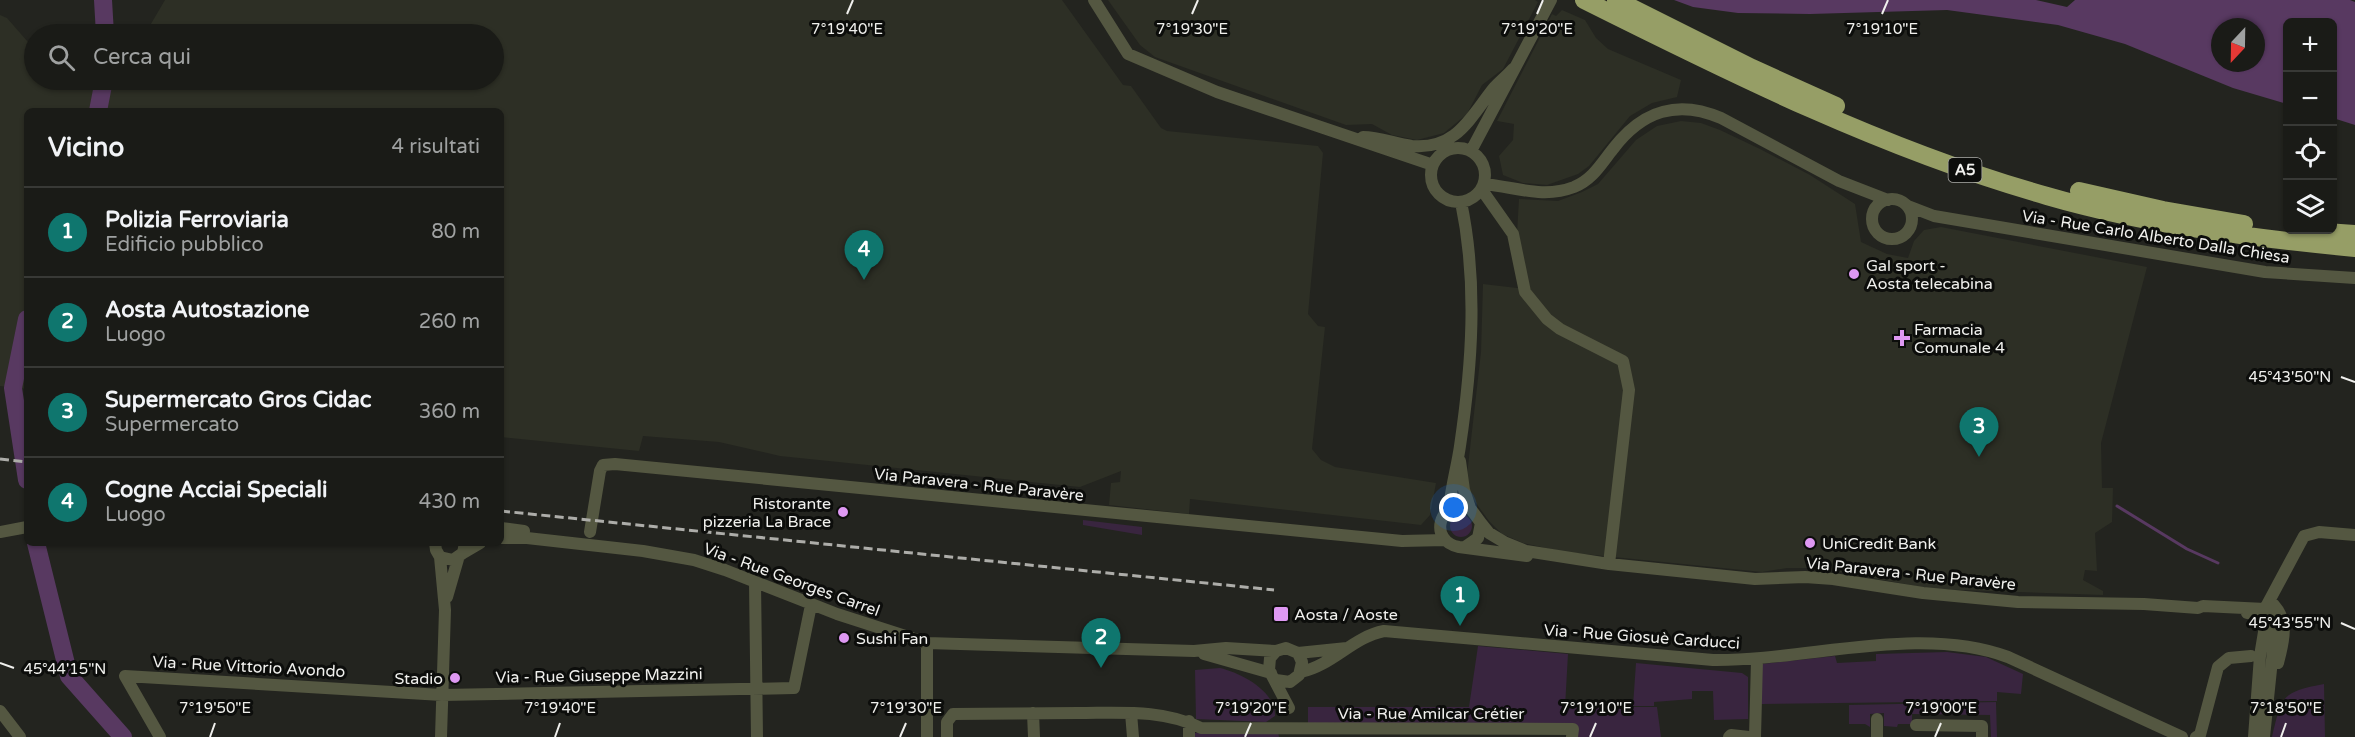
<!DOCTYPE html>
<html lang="it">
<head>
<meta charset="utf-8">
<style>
	:root { --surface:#1a1b17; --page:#272824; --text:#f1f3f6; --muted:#9fa1a1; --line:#383936; --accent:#0f766e }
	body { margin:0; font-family:"Varela Round",sans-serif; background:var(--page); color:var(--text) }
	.controls { position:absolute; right:18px; top:18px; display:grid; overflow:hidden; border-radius:9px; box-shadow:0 2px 4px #0004 }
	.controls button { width:54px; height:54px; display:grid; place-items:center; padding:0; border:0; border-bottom:2px solid var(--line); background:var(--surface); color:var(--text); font:30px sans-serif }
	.compass { position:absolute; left:2211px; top:18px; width:54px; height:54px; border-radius:50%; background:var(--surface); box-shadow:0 2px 4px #0004; rotate:202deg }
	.you { position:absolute; left:1454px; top:508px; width:21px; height:21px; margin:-15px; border:4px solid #fff; border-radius:50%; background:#1a73e8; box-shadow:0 0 0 9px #1a73e833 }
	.badge { display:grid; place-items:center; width:39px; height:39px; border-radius:50%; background:var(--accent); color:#fff; font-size:20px; font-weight:700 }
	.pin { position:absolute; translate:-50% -50px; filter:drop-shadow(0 2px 3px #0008) }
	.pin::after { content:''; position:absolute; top:32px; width:21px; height:18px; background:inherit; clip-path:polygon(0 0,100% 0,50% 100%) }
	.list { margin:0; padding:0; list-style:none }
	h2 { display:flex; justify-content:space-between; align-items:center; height:78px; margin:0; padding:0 24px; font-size:26px }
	h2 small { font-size:20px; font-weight:400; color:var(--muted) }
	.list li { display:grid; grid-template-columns:39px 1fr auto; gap:18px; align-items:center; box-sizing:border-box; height:90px; padding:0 24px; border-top:2px solid var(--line) }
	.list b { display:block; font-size:22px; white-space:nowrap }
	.list p { margin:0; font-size:20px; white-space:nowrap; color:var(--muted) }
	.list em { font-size:20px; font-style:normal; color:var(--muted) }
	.icon { flex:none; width:33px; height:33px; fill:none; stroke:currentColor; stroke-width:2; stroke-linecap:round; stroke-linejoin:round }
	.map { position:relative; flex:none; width:2355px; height:737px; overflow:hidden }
	.search { position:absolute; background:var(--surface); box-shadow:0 2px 4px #0004; left:24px; top:24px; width:480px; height:66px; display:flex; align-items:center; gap:15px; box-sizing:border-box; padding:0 21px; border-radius:33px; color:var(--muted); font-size:22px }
	.panel { position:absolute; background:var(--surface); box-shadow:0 2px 4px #0004; left:24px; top:108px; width:480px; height:438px; border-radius:9px }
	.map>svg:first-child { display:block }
	.built { fill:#2d2f25 }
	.green { fill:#39253f }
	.water { fill:#583961; fill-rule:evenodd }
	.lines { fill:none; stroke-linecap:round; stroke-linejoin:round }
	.stream { stroke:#583961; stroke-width:3 }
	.river { stroke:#583961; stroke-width:18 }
	.minor { stroke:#545741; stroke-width:12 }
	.highway { stroke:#969e66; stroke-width:18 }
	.rail { stroke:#adada9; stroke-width:3; stroke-dasharray:9 4.5; stroke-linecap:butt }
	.ticks { fill:none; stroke:#f0f0ed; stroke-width:2 }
	.poi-dot { fill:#de98f2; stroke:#0c0d0b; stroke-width:2 }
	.labels { text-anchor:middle; stroke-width:6; stroke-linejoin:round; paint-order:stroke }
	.shield { fill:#0c0d0b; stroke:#acaca9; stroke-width:1.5 }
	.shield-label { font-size:15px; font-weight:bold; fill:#f0f0ed }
	.street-label { font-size:16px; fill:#f0f0ed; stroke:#0c0d0b }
	.poi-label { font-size:16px; fill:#f0f0ed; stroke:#0c0d0b; text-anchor:start }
	.ticks-label { font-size:15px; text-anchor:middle; fill:#f0f0ed; stroke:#0c0d0b; stroke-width:6; stroke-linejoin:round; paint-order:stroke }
</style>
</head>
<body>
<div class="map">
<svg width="2355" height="737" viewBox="0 0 2355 737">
	<rect width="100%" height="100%" fill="#23241f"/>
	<path class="built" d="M165 0H1062L1123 85 1131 86 1161 128 1167 131 1318 146 1323 153 1308 314 1318 326 1325 327 1312 449 1321 460 1335 467 1436 483 1430 515 1421 525 1190 499 1189 514 1109 505 1111 483 1120 482 1121 471 1080 487 780 456 719 442 643 436 639 451 501 437V111H27V389L0 386V15L7 18 34 49V80H67L77 88 112 89 118 80H494V34H145Z
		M1108 0H1535L1538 2 1503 69 1482 85 1467 114 1444 133 1417 140 1392 135 1372 124 1346 125 1155 57 1140 45Z
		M1562 10 1585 20 1596 38 1608 49 1681 80 1677 97 1652 103 1630 116 1589 166 1578 174 1547 185 1523 183 1503 175 1499 156 1513 140 1514 124 1497 121 1552 14 1556 16Z
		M1681 121 1701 123 1720 130 1760 149 1810 175 1855 204 1861 242 1887 254 1908 258 1914 241 1924 230 1941 227 2147 267 2101 443 2102 488H2113L2112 522 2095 533 2097 571 2085 570 2083 580 2103 591V595L1932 589 1819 568H1787L1762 572 1564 552 1523 543 1502 534 1489 521 1470 495 1467 475 1481 352 1483 284 1517 288 1529 286 1517 234 1519 199 1558 201 1582 192 1598 184 1636 140 1657 126Z"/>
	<path class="green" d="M1450 526a11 11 0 1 1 22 0a11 11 0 1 1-22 0Z
		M1083 520 1142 527V535L1083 525Z
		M1478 646 1568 654 1565 707H1657L1661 737H1576V726L1308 725V707H1469Z
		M1947 652 1986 657 2023 674 2021 694 1997 692V701L1761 704 1762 664 1835 656 1837 663 1876 661V654Z
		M1636 663 1742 673 1748 677V719L1714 720 1713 691H1692V699L1654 702V706H1633Z
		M1220 668C1241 673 1276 691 1275 716L1266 722 1196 719 1195 670Z
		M2324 684 2325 737H2272C2282 695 2282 692 2324 684Z
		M1996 702 1997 737H1991L1990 715 1912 714V724H1898L1897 727 1884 726V713L1870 714V727L1865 724H1849V705Z
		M1278 732 1279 737H1193V733Z"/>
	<path class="water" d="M1674 0H2036L2067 7 2075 0H2350L2355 2V125L2333 118 2332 22H2288L2287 104 2233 88 2125 44 2058 25 1947 10 1810 14 1738 13 1693 7ZM2220 27H2256V63H2220Z"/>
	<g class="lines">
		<path class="stream" d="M2117 506 2187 549 2218 563"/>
		<path class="river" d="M103 0 105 34
			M98 111 104 80
			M27 319 13 388 27 480
			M36 543 69 676 123 737"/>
		<path class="minor" d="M1094 0 1128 54 1217 92 1433 165
			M1363 137C1380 137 1395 144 1412 146 1456 150 1470 118 1493 89 1499 82 1507 76 1513 69
			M1431 175a27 27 0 1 1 54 0a27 27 0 1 1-54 0Z
			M1471 151 1551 0
			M1484 184C1516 187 1543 199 1574 187 1593 179 1601 164 1613 149 1642 111 1677 99 1721 118L1839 181 1888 200
			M1482 190 1513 234 1525 292 1547 319 1560 329 1623 361 1629 390 1609 564
			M1872 219a20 20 0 1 1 40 0a20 20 0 1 1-40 0Z
			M1908 206 1934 216 2265 272 2355 278
			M1460 461 1464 490 1470 508
			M1449 509C1451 487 1457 467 1460 446 1472 365 1478 283 1461 202
			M1481 523 1489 533 1504 542 1526 551 1609 564 1755 579 1805 577 1833 579 1923 593 2018 602 2144 604 2198 608 2203 606 2265 609
			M501 528 524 531
			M0 532 27 527
			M590 532 600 471 603 465 615 464 1402 541 1445 540
			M501 538H527L643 551 694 560 725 570 837 614 927 643 1194 651 1226 648 1276 651 1286 648 1298 653 1302 662 1299 675 1290 682 1276 680
			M435 543 436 550 440 557 453 560 463 553 465 543
			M1465 547 1478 538 1481 523 1470 508C1438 499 1428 541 1459 547L1527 556
			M463 553 480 543
			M440 557 445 610 441 737
			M755 582 757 737
			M447 597 458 559
			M2270 601C2290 619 2284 640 2278 663
			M2247 613 2261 616 2265 626 2260 656 2254 737
			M2261 616 2304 536 2319 532 2355 535
			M1276 651 1270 658 1269 670 1289 708
			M1298 653 1347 648
			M1204 654 1271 673
			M1301 672C1333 665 1353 637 1384 631L1713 660C1808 661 1919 624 2008 657L2182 737
			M0 711 20 737
			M1033 713 1034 737
			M1131 713 1133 737
			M1189 721V737
			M1916 725 1982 726V737
			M160 737 125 676 442 695 794 688 811 605
			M927 737V643
			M947 737V722L953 714C995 714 1036 713 1078 713 1120 713 1163 709 1201 728L1573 729 1572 737
			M1729 737 1731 735 1749 737
			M1755 737 1757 660
			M1877 737V719
			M2196 737 2200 735 2218 667 2229 658 2251 656
			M2264 737 2275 631 2274 621 2265 609"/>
		<path class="highway" d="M1584 0C1734 75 1885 150 2047 196 2147 225 2251 238 2355 248
			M1616 0 1752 68 1836 106
			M2079 191 2163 210 2244 224
			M2297 230 2355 234"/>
		<path class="rail" d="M0 459 27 462
			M501 511 1274 590"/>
	</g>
	<path class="ticks" d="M847 14 853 0M1192 14 1198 0M1537 14 1543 0M1882 14 1888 0M2341 377 2355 382M2341 623 2355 629M0 663 14 668M210 737 215 723M555 737 560 723M900 737 906 723M1245 737 1251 723M1590 737 1596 723M1935 737 1941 723M2281 737 2286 723"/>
	<g class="poi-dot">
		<circle cx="1854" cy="274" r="6"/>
		<path d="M1899 329h6v6h6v6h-6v6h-6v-6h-6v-6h6z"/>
		<circle cx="843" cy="512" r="6"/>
		<circle cx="1810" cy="543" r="6"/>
		<rect x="1273" y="606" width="16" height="16" rx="3"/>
		<circle cx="844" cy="638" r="6"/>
		<circle cx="455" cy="678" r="6"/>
	</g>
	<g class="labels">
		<rect class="shield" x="1948.5" y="158" width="33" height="24" rx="4.5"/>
		<g class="shield-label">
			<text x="1965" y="175">A5</text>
		</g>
		<g class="street-label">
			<text transform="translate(2156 236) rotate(9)" y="6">Via - Rue Carlo Alberto Dalla Chiesa</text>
			<text transform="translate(979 484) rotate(6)" y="6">Via Paravera - Rue Paravère</text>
			<text transform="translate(1911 573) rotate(6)" y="6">Via Paravera - Rue Paravère</text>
			<text transform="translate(792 579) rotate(20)" y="6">Via - Rue Georges Carrel</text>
			<text transform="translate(1642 636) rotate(4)" y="6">Via - Rue Giosuè Carducci</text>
			<text transform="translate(249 666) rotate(3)" y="6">Via - Rue Vittorio Avondo</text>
			<text transform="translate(599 675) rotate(-1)" y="6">Via - Rue Giuseppe Mazzini</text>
			<text x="1431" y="719">Via - Rue Amilcar Crétier</text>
		</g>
		<g class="poi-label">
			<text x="1866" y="271">Gal sport -<tspan x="1866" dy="18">Aosta telecabina</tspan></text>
			<text x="1914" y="335">Farmacia<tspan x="1914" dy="18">Comunale 4</tspan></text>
			<text x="831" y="509" text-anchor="end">Ristorante<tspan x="831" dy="18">pizzeria La Brace</tspan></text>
			<text x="1822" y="549">UniCredit Bank</text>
			<text x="1294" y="620">Aosta / Aoste</text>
			<text x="856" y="644">Sushi Fan</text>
			<text x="443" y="684" text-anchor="end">Stadio</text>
		</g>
	</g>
	<g class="ticks-label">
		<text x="847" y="34">7°19'40"E</text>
		<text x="1192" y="34">7°19'30"E</text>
		<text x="1537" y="34">7°19'20"E</text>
		<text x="1882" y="34">7°19'10"E</text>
		<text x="2290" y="382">45°43'50"N</text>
		<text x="2290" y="628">45°43'55"N</text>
		<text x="65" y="674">45°44'15"N</text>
		<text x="215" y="713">7°19'50"E</text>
		<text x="560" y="713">7°19'40"E</text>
		<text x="906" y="713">7°19'30"E</text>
		<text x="1251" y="713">7°19'20"E</text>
		<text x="1596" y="713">7°19'10"E</text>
		<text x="1941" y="713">7°19'00"E</text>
		<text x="2286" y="713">7°18'50"E</text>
	</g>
</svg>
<div class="controls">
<button>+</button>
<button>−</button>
<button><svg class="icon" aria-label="locate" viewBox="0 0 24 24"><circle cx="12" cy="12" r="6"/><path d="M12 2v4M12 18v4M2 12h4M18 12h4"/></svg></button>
<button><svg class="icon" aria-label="layers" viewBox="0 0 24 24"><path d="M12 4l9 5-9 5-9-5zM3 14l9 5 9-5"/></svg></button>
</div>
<svg class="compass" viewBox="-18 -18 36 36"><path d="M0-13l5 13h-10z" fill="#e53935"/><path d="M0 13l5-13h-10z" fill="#9fa1a1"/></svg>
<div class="you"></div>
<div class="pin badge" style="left:1460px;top:626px">1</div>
<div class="pin badge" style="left:1101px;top:668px">2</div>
<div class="pin badge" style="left:1979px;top:457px">3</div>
<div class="pin badge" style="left:864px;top:280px">4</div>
<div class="search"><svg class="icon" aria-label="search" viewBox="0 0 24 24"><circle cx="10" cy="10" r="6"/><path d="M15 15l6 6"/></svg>Cerca qui</div>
<section class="panel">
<h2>Vicino<small>4 risultati</small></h2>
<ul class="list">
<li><span class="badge">1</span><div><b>Polizia Ferroviaria</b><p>Edificio pubblico</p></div><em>80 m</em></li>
<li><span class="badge">2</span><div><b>Aosta Autostazione</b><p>Luogo</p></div><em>260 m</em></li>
<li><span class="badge">3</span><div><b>Supermercato Gros Cidac</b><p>Supermercato</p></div><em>360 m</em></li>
<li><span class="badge">4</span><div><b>Cogne Acciai Speciali</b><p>Luogo</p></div><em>430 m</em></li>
</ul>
</section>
</div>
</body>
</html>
